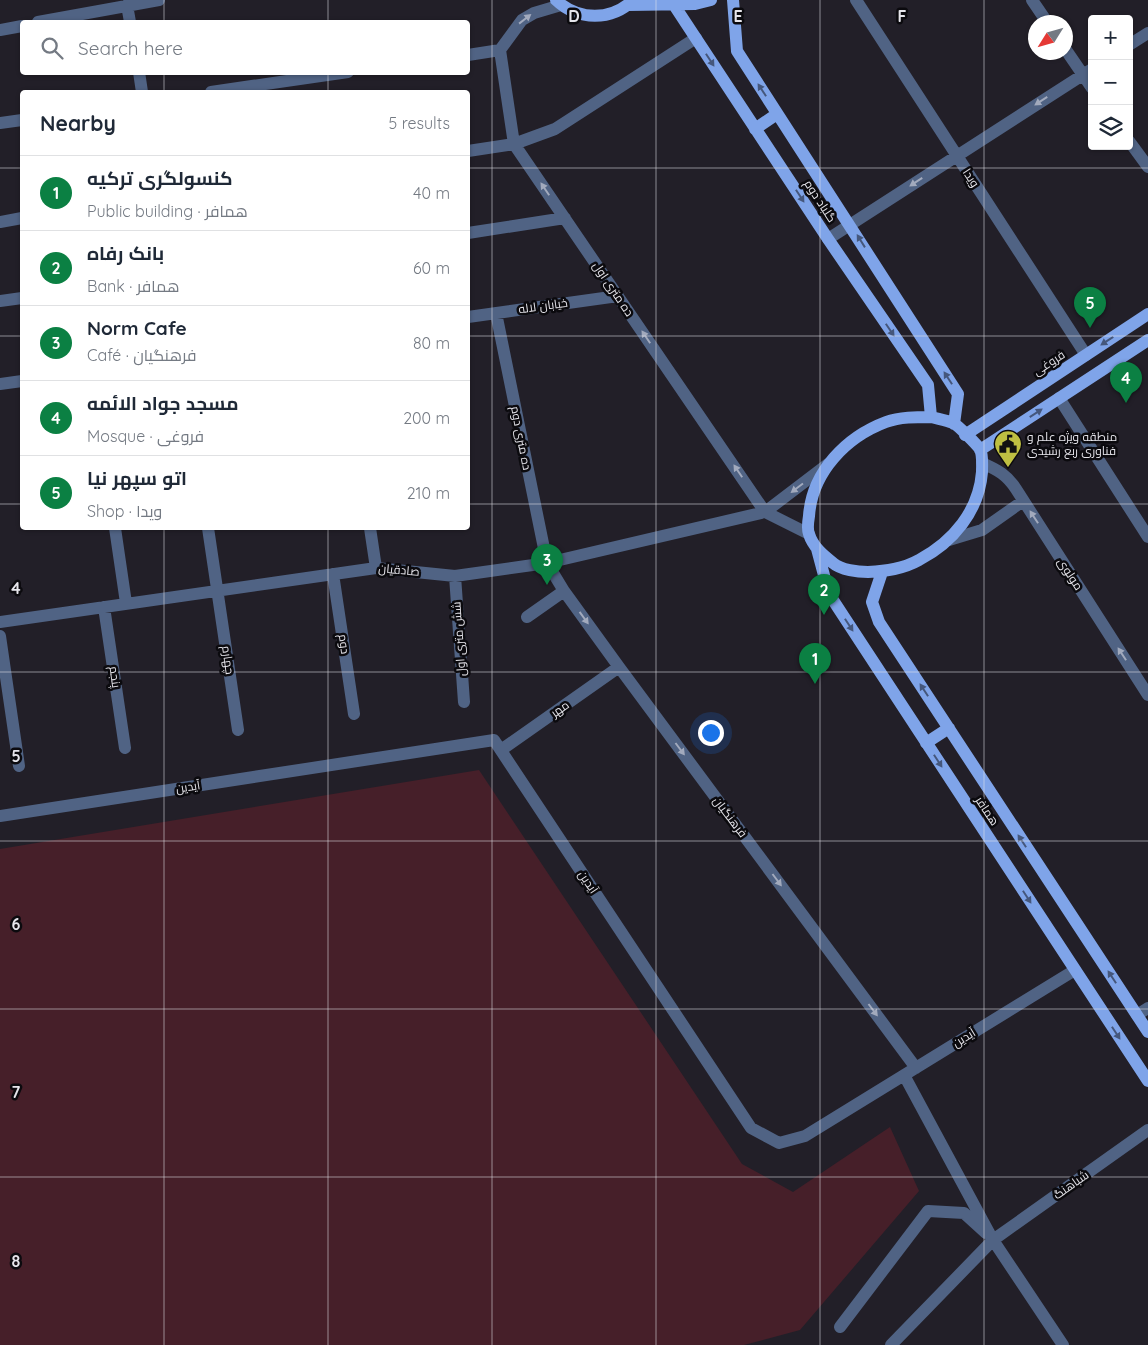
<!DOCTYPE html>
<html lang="en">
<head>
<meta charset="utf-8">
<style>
	:root { --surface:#fff; --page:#f2f2f3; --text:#1f2937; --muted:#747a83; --line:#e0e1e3; --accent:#0b8043 }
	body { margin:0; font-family:Quicksand,Cairo,sans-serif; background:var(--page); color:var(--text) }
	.controls { position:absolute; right:15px; top:15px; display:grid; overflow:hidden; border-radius:5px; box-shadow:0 1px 4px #0004 }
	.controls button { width:45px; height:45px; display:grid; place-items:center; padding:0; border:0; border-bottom:1px solid var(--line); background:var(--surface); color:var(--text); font:25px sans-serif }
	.compass { position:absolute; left:1028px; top:15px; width:45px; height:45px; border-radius:50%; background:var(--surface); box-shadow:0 1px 4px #0004; rotate:233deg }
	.you { position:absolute; left:710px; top:732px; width:18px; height:18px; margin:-12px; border:4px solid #fff; border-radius:50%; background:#1a73e8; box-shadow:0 0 0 8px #1a73e833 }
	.badge { display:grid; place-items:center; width:32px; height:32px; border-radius:50%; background:var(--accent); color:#fff; font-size:16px; font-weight:700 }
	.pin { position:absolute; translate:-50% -41px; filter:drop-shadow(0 1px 2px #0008) }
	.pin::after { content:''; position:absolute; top:26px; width:18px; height:15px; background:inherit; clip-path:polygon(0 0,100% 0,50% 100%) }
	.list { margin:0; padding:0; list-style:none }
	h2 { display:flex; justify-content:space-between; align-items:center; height:65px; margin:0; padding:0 20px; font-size:21px }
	h2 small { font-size:16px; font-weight:400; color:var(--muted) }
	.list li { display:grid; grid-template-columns:32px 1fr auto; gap:15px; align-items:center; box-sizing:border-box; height:75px; padding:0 20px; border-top:1px solid var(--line) }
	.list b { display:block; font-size:19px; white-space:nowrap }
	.list p { margin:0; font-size:16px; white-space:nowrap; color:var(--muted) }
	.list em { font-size:16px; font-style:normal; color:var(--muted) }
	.icon { flex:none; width:28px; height:28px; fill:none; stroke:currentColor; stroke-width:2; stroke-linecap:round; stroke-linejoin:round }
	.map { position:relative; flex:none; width:1148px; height:1345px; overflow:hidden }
	.search { position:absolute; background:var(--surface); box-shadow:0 1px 4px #0004; left:20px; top:20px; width:450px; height:55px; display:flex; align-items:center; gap:12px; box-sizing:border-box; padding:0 18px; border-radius:5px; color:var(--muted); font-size:19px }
	.panel { position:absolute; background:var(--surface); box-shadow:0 1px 4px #0004; left:20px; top:90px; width:450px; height:440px; border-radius:5px }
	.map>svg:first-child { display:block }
	.green { fill:#461f29 }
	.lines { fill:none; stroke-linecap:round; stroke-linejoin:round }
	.minor { stroke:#506384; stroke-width:12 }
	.major { stroke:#7fa4e9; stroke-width:12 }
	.oneway { fill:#a2aabd }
	.oneway2 { fill:#45577c }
	.grid { fill:none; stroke:#e6e5eb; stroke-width:1; stroke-opacity:0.55 }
	.labels { text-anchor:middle; stroke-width:5; stroke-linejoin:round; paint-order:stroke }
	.street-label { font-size:12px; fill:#e6e5eb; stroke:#0b0a0e }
	.poi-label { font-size:12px; fill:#e6e5eb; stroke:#0b0a0e; text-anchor:start }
	.grid-label { font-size:16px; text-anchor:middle; font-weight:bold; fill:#e6e5eb; stroke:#0b0a0e; stroke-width:5; stroke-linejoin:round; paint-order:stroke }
</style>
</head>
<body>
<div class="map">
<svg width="1148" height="1345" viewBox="0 0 1148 1345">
	<rect width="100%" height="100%" fill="#221f28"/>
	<path class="green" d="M479 770 742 1164 793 1192 890 1127 919 1191 800 1330 744 1345H0V849Z"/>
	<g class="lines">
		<path class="minor" d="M856 0 1086 355
			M1032 0 1047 22
			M127 5 130 22
			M38 22 159 0
			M0 30 22 26
			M1129 45 1148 33
			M500 50 514 144 765 512 809 534
			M500 50 522 20 534 13 561 5
			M1066 50 1092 88
			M468 55 500 50
			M139 72 142 92
			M211 92 348 72
			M0 123 22 120
			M1129 141 1148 167
			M468 151 514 144 555 129 696 38
			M0 222 22 218
			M468 233 565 218
			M828 239 1092 69
			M0 301 22 298
			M496 313 547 563 564 591 619 667 916 1068
			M468 317 618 296
			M0 384 22 381
			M1059 398 1148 537
			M982 463C998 470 1007 475 1016 489L1148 695
			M115 528 126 603
			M208 528 238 730
			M370 528 376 568
			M949 540 982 530 1023 501
			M333 574 354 714
			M455 576 464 702
			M104 607 125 748
			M527 617 564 591
			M0 622 376 568 455 576 547 563 765 512 828 464
			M0 636 19 766
			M501 750 619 667
			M0 816 494 740 751 1128 779 1143 805 1136 1075 970
			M1137 1015 1148 1008
			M904 1075 993 1240 1063 1345
			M840 1327 928 1211 964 1213 986 1233
			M891 1345 993 1240 1148 1130"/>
		<path class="major" d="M556 0C578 21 612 21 633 0
			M733 0 737 51 958 394 954 424
			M628 5 695 4 711 0
			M674 5 828 239 928 385 931 417
			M755 129 777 114
			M931 417C938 419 946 420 953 423 958 425 977 445 980 449 983 455 982 465 982 472 979 511 953 542 919 560 903 569 886 571 868 572 858 572 841 570 833 563 823 555 813 547 809 534 807 529 808 522 809 516 812 472 846 437 886 422 900 417 916 417 931 417Z
			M965 435 1148 314
			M980 450 1148 340
			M817 549 829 594 1148 1081
			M882 572 872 602 879 622 1148 1032
			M926 743 949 728"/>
	</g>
	<defs><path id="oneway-solid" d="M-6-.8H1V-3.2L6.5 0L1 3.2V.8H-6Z" transform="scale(1.25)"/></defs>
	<g class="oneway">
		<use href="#oneway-solid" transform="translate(525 19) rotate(-38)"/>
		<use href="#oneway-solid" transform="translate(1041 101) rotate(147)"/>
		<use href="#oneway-solid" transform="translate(916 182) rotate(147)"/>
		<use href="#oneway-solid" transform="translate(545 189) rotate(-124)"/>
		<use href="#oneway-solid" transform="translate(646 337) rotate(-124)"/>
		<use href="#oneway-solid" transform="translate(738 471) rotate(-124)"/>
		<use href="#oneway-solid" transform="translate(797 488) rotate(143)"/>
		<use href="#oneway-solid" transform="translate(1034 517) rotate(-123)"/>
		<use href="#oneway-solid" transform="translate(584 618) rotate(54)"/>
		<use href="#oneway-solid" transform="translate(1122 654) rotate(-123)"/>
		<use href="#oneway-solid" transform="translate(680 749) rotate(53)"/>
		<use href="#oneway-solid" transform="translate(777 880) rotate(53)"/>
		<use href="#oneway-solid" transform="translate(873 1010) rotate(53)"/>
	</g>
	<g class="oneway2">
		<use href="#oneway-solid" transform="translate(710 60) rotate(57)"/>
		<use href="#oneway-solid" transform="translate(762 90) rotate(-123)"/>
		<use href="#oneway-solid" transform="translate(800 196) rotate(57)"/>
		<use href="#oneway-solid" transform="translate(861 241) rotate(-122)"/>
		<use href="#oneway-solid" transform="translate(890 330) rotate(56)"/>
		<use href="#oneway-solid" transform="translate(1107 341) rotate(147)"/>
		<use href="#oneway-solid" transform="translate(948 378) rotate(-123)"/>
		<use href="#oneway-solid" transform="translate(1036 413) rotate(-33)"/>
		<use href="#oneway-solid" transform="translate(849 625) rotate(57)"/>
		<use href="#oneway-solid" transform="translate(924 690) rotate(-123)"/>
		<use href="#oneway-solid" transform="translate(938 761) rotate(57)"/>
		<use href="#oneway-solid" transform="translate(1022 841) rotate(-123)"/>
		<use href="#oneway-solid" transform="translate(1027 897) rotate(57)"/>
		<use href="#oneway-solid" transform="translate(1112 977) rotate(-123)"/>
		<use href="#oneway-solid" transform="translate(1116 1033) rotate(57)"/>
	</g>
	<path class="grid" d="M164 0V22M328 0V22M492 0V1345M656 0V1345M820 0V1345M984 0V1345M164 72V92M328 72V92M0 168H22M468 168H1148M0 336H22M468 336H1148M0 504H22M468 504H1148M164 528V1345M328 528V1345M0 672H1148M0 841H1148M0 1009H1148M0 1177H1148"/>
	<defs>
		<g id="civic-pin" transform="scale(1.4375)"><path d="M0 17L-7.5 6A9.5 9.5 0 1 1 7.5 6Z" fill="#bebf42" stroke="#0b0a0e"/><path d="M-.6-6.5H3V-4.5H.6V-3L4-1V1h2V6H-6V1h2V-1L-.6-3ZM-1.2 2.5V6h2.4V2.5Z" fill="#111"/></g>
	</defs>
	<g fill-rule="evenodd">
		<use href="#civic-pin" x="1008" y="444"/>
	</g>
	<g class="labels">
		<g class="street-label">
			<text transform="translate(971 178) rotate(57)" y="4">ویدا</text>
			<text transform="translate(820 201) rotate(57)" y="4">گلباد دوم</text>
			<text transform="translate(613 289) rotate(56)" y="4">ده متری اول</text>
			<text transform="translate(543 306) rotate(-8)" y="4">خیابان لاله</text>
			<text transform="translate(1049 363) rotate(-33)" y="4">فروغى</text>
			<text transform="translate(521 438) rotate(79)" y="4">ده متری دوم</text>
			<text transform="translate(399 570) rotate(5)" y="4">صادقیان</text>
			<text transform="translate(1070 574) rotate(57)" y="4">مولوی</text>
			<text transform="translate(459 639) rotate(-94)" y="4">شش متری اول</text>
			<text transform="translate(344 644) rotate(82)" y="4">دوم</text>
			<text transform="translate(228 660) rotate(82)" y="4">چهارم</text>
			<text transform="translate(115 677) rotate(82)" y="4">پنجم</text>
			<text transform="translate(560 709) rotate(-35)" y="4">مهر</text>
			<text transform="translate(188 787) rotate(-9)" y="4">آیدین</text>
			<text transform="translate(987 811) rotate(57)" y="4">همافر</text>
			<text transform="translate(730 817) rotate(53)" y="4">فرهنگیان</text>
			<text transform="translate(588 882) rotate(56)" y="4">آیدین</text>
			<text transform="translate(964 1038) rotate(-32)" y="4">آیدین</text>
			<text transform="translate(1071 1185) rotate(-35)" y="4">شباهنگ</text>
		</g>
		<g class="poi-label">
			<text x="1027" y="441">منطقه ویژه علم و<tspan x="1027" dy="14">فناوری ربع رشیدی</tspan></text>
		</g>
	</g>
	<g class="grid-label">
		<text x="574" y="22">D</text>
		<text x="738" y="22">E</text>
		<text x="902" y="22">F</text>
		<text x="16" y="594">4</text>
		<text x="16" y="762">5</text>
		<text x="16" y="930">6</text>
		<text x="16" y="1098">7</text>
		<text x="16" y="1267">8</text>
	</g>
</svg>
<div class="controls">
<button>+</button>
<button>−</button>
<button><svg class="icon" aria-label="layers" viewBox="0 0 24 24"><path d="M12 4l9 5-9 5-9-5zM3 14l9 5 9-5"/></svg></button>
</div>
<svg class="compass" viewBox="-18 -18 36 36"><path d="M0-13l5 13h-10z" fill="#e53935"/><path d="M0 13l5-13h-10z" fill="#747a83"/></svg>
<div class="you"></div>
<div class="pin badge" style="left:815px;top:684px">1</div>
<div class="pin badge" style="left:824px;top:615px">2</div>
<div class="pin badge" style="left:547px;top:585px">3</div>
<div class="pin badge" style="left:1126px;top:403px">4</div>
<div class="pin badge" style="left:1090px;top:328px">5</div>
<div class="search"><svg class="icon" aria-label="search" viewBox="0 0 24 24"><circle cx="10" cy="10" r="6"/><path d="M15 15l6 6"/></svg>Search here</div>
<section class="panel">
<h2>Nearby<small>5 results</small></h2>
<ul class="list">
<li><span class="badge">1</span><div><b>کنسولگری ترکیه</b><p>Public building · همافر</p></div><em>40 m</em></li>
<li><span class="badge">2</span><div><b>بانک رفاه</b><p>Bank · همافر</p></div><em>60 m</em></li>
<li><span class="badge">3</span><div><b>Norm Cafe</b><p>Café · فرهنگیان</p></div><em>80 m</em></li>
<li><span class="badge">4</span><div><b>مسجد جواد الائمه</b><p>Mosque · فروغى</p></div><em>200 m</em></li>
<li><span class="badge">5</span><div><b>اتو سپهر نیا</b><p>Shop · ویدا</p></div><em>210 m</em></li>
</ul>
</section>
</div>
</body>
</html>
